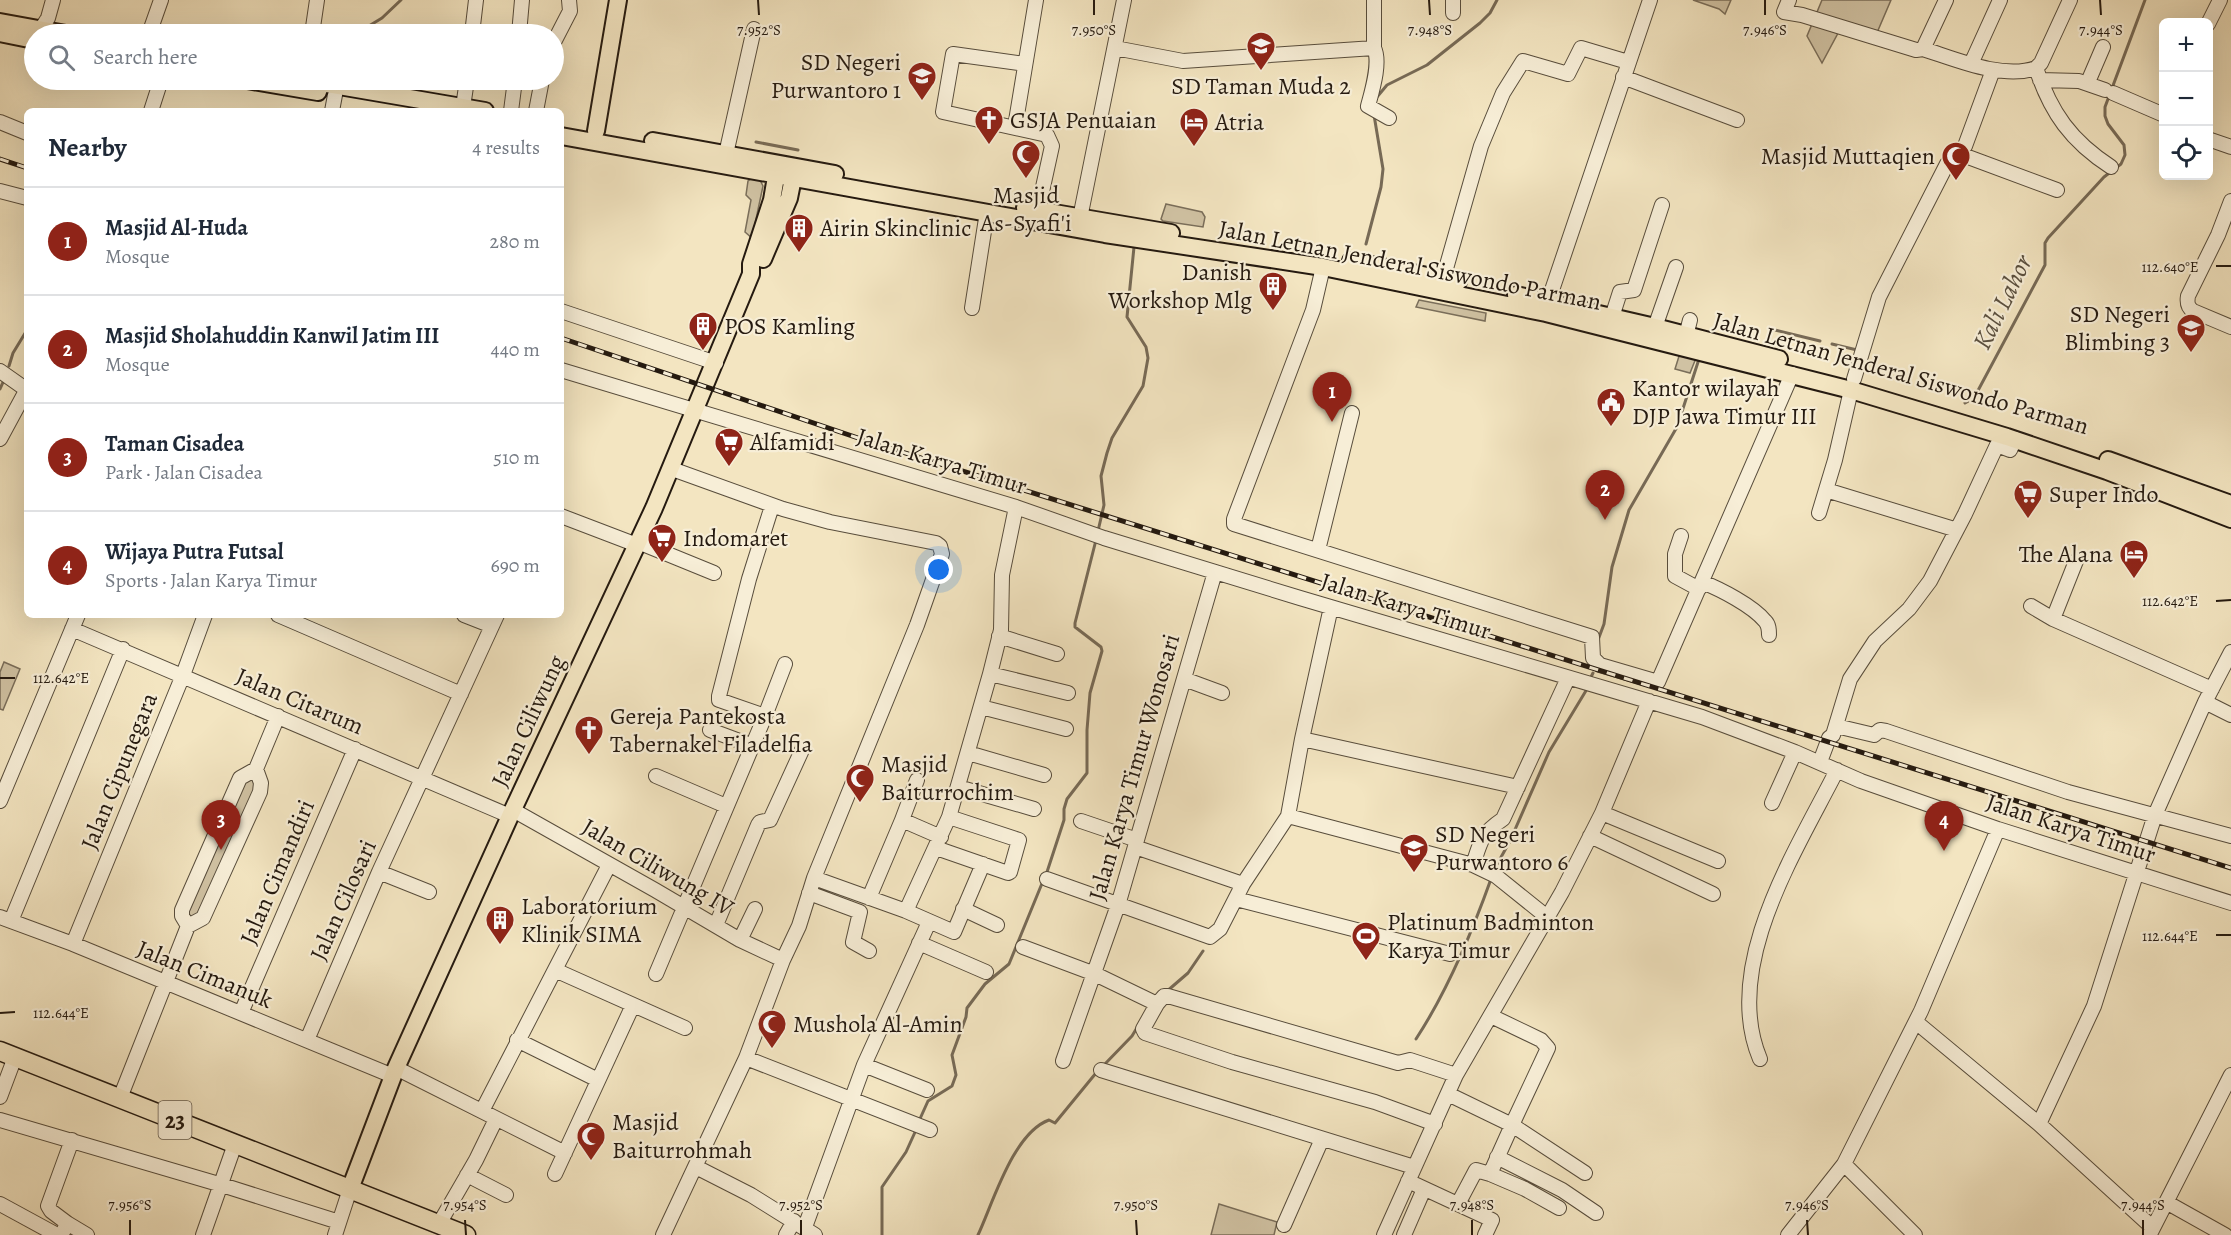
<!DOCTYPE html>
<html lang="en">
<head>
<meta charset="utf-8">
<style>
	:root { --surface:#fff; --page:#f6f6f7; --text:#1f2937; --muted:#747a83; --line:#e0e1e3; --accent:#8f2418 }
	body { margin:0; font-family:Alegreya,serif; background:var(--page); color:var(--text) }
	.controls { position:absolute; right:18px; top:18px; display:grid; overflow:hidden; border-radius:9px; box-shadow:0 6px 24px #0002 }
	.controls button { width:54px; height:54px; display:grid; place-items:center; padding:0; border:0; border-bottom:2px solid var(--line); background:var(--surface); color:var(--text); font:30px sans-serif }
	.you { position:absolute; left:939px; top:570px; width:21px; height:21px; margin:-15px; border:4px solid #fff; border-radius:50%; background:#1a73e8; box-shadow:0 0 0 9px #1a73e833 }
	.badge { display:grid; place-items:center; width:39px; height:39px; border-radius:50%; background:var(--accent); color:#fff; font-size:20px; font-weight:700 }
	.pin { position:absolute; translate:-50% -50px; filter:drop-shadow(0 2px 3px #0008) }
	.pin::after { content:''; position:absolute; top:32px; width:21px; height:18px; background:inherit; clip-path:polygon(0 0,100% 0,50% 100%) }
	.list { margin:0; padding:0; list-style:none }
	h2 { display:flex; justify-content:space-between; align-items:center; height:78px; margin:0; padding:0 24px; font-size:26px }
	h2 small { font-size:20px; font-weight:400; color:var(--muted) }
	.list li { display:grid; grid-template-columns:39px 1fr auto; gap:18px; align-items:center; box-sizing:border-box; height:108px; padding:0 24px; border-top:2px solid var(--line) }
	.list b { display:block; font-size:22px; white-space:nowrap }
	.list p { margin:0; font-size:20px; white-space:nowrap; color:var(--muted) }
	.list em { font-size:20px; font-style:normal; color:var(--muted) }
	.icon { flex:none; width:33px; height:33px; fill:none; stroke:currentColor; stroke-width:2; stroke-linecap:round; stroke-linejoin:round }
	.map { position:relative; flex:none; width:2231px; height:1235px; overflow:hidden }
	.search { position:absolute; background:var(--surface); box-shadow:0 6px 24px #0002; left:24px; top:24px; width:540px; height:66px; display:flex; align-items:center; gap:15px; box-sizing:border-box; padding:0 21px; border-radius:33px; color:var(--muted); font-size:22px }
	.panel { position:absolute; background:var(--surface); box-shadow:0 6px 24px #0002; left:24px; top:108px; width:540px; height:510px; border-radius:9px }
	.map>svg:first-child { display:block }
	.green { fill:#d0c2a3; stroke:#7a6e5a; stroke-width:1.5 }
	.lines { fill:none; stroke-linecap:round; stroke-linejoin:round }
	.stream { stroke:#776a56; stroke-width:3 }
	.minor-casing { stroke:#584d3c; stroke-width:16 }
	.major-casing { stroke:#251a10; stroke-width:20 }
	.highway-casing { stroke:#251a10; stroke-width:21 }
	.minor { stroke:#f7eed7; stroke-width:14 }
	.major { stroke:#f3e5c1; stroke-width:16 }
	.highway { stroke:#f3e5c1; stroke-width:18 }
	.rail-casing { stroke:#251a10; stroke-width:5 }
	.rail { stroke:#f7eed7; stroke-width:3; stroke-dasharray:9; stroke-linecap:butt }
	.ticks { fill:none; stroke:#251a10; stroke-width:2 }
	.labels { text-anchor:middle; stroke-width:4.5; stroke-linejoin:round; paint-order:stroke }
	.shield { fill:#f7eed7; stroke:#645a4c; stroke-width:1.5 }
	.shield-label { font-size:22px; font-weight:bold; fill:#251a10 }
	.poi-label { font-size:24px; fill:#251a10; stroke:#f7eed7; text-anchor:start }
	.street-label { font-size:24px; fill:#251a10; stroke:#f7eed7 }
	.water-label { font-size:26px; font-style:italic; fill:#5b503f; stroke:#f7eed7 }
	.ticks-label { font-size:15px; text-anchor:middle; fill:#251a10; stroke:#f7eed7; stroke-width:4.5; stroke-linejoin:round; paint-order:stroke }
</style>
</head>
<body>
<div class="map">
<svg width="2231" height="1235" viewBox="0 0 2231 1235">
	<rect width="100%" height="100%" fill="#f3e5c1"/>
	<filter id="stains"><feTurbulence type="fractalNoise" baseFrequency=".00333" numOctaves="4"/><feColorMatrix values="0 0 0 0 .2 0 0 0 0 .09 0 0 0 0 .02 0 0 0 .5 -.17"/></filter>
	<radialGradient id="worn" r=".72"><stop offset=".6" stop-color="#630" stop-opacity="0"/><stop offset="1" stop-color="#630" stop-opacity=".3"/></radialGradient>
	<path class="green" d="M1693 0H1731L1725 14 1719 9Z
		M1822 0H1891L1876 35 1843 24 1822 63 1807 36Z
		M754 177 759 178 763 186 752 238 745 232 751 200 746 195 748 181Z
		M1166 204 1202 212 1205 217 1203 227 1163 221 1161 219Z
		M1419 300 1486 313 1485 321 1416 307Z
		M1680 353 1696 358 1690 373 1675 369Z
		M4 662 20 669 3 710 0 709V672Z
		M249 778 254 779 257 786 201 916 192 920 185 910 241 782Z
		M1219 1204 1277 1222 1274 1235H1211Z"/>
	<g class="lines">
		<path class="stream" d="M358 34 359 32 382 18 401 0
			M1377 97 1387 85 1427 65 1480 23 1490 13 1497 0
			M756 142 798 150
			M1366 244 1381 187 1383 169 1374 115
			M1775 330 1820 341
			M1832 344 1857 350
			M9 366 13 353 27 330
			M0 389 4 380
			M1965 403 1974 398 2045 265V243L2048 238 2104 177 2121 164 2125 155 2124 145 2108 124 2105 116V107L2145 0
			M1098 531 1104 505 1101 476 1107 453 1112 438 1143 386 1148 358 1146 347 1127 317 1134 247
			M1598 640 1604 624 1612 567 1629 510 1677 427 1699 359
			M1591 677 1593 673
			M1495 868 1510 841 1549 752 1587 689
			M1046 875 1064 820V809L1067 799 1087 773V730L1090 693 1102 651 1101 647 1075 627V623L1096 540
			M1166 992 1188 973 1203 951
			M1416 1039C1448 990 1471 935 1491 879
			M1103 1066 1132 1036 1138 1026
			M919 1121 928 1101 952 1086 956 1075 952 1055 966 1017 967 1008 985 984 1009 964 1043 881
			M882 1235V1187L906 1152 916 1130
			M978 1235C993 1203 1013 1133 1049 1120L1055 1123 1096 1073"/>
		<g class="minor-casing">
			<path id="minor" d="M1453 0V13
				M1789 0 1784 12 1802 15 1916 50 1923 49C1955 59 2003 80 2036 68
				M2208 24 2220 0
				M41 29 48 18 53 0
				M149 34 161 0
				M312 34 317 0
				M472 34 476 0
				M519 34 522 0
				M554 42 570 11 569 0
				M1115 48 1183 61 1374 48V0
				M1374 48C1381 62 1372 91 1368 106L1389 118
				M1923 49 1946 0
				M1025 64 953 54 943 112 1047 135 1052 146 1038 210
				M1971 64 2000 0
				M2036 68C2051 113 2071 141 2111 167
				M2036 68 2041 63 2070 0
				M1623 77 1737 120
				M2040 80 2079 81 2105 90
				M2088 82 2103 47
				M2113 93 2164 115
				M463 107 467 80
				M151 111 161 80
				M332 111 335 95
				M511 111 515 80
				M536 111 542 80
				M0 122 27 133
				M1015 127 1036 0
				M2208 139 2231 147
				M726 154 754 29
				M1960 154 2057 190
				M0 191 27 198
				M2231 201 2218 235 2188 296C2187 302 2187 307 2193 311L2231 327
				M1080 218 1124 0
				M1323 267 1313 310 1234 519V524L1592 637 1593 658 1600 665 1658 682 1792 374
				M1443 279 1481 146 1503 93 1523 61 1568 74 1581 48 1628 62
				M1548 302 1650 0
				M972 308 987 212
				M561 311 716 363
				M1612 317 1620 292 1634 290 1662 205
				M1655 327 1676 267
				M1686 336 1690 320
				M561 370 1016 507 1104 538 1300 598 1702 717 1795 752 1861 781 1998 829 2231 903
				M0 371 27 390
				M1854 379 1879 297 1947 164 1965 146 1993 70
				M0 439 27 389
				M1826 490 1954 529
				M1819 513 1835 460 1851 390
				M561 516 637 545
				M1681 536 1675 554V576L1699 589
				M638 542 714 573
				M1318 550 1352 413
				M1702 582C1720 589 1753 606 1765 621 1769 625 1769 630 1769 635
				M2031 606 2053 619 2212 689
				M278 615 461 694
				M464 615 492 626
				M2053 619 2076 561
				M72 629 510 816
				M999 636 1057 654
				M990 674 1068 693
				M1184 679 1222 693
				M2205 702 2231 715
				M981 707 1066 729
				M765 716 785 664
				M1836 726 1874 735 1880 730 1886 731 2068 792 2231 836
				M710 730 753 746
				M1302 739 1331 607
				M968 753 1044 775
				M1820 762 1829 738 1833 735 1850 679 1875 641 1909 609 1930 581 1965 514 1997 445 2010 450 2015 439
				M656 776 726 806
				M958 787 1034 809
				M0 801 78 615
				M1772 803 1795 752
				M513 810 655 890 740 940 783 960
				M1602 813 1718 861
				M902 820 941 837
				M1081 821 1137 840
				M1590 836 1713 894
				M1135 847 1243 884
				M936 848 1008 873 1010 872 1019 840 949 817
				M983 864 954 932 906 911 949 817 990 674 1001 630 1002 575 1016 507
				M1473 865 1288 816 1302 739 1518 787
				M379 872 429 892
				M814 878 906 911
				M1047 879 1210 937 1220 929 1243 884 1288 816
				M809 893 860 912 853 942 869 951
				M869 898 902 820 917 780
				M1236 899 1450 954
				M963 909 997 925
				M0 917 73 944 393 1076
				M1547 917 1496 876 1473 865C1481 840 1481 834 1503 819L1568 678
				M11 921 123 649
				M716 925 758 825 760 822 770 820 802 750
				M188 926 182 916V910L240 778 256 769
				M740 940 755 909
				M919 943 986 972
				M73 944 183 675 205 615
				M1023 947 1095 974 1157 1004 1164 996H1168L1398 1063 1410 1060 1456 1075
				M555 970 685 1028
				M656 974 765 716 719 700V696L749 579 772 506
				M1157 1004 1143 1029 1145 1033 1232 1062 1375 1102 1435 1124
				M241 1013 355 749
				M1491 1016 1541 1040 1548 1048 1512 1125 1585 1173
				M1916 1022 2039 1124 2153 1228
				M307 1040 379 872 497 615
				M517 1040 598 1080
				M746 1058 930 1130
				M1760 1059C1721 966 1796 851 1837 770
				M1063 1061 1118 905 1215 572
				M864 1065 927 1090
				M396 1068 565 1153
				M1101 1070 1414 1167
				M1448 1094 1512 1125 1490 1174 1525 1189 1559 1208
				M0 1097 15 1057
				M120 1098 188 926 203 918 260 792 261 783 256 769 278 716
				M482 1111 609 865
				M0 1120 222 1185 339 1222
				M2039 1124 2094 1006 2155 815 2205 702 2231 652
				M1497 1157 1562 1190 1596 1213
				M1844 1164 1915 1235
				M696 1167 751 1195 815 1235
				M555 1174 633 1005
				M467 1175 506 1195
				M1408 1181 1492 1220 1485 1235
				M2166 1202 2225 1235
				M0 1204 57 1235
				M1458 1204 1476 1170 1490 1174
				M67 1223 51 1211 48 1206 72 1140
				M439 1224 476 1160 496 1119
				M1284 1225 1322 1139
				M805 1227 864 1065 929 922
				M64 1230 67 1223 87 1235
				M2150 1234 2231 1075
				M203 1235 235 1144
				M335 1235 350 1189
				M663 1235 746 1058 783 960 799 926 814 878 917 625 942 554 940 546 936 543 830 522 783 509 672 469
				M786 1235 794 1221
				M1384 1235 1456 1075 1562 892 1602 813 1649 701
				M1404 1235 1424 1189
				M1788 1235 1844 1164 1921 1011 1998 829"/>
		</g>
		<g class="major-casing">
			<path id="major" d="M0 22 66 34
				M0 33 34 40
				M247 80 318 92
				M304 80 485 111
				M596 131 618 0
				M561 136 1105 234 1323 267 1546 313 1851 390 2007 437 2107 471 2231 519
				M653 141 835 174
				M1025 208 1171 233
				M763 259 789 198 795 168
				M1351 261 1458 282
				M1516 295 1655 327 1779 359
				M2108 460 2231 504
				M350 1189 396 1068 510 816 654 508 751 274V264L772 200 778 165"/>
		</g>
		<g class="highway-casing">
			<path id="highway" d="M0 1051 466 1235"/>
		</g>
		<use href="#minor" class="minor"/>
		<use href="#major" class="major"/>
		<use href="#highway" class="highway"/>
		<g class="rail-casing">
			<path id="rail" d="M0 159 27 168
				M561 338 867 441 2231 868"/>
		</g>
		<use href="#rail" class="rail"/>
	</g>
	<path class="ticks" d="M758 0 759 15M1094 0V15M1429 0 1430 15M1765 0V15M2100 0 2101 15M2216 266H2231M2216 601 2231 600M0 678H15M2216 935H2231M0 1013 15 1012M130 1220V1235M465 1220 466 1235M801 1220V1235M1136 1220 1137 1235M1472 1220V1235M1807 1220 1808 1235M2143 1220V1235"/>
	<defs>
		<g id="school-pin" transform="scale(1.5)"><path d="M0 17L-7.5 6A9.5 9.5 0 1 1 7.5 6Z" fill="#8f2418" stroke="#f7eed7"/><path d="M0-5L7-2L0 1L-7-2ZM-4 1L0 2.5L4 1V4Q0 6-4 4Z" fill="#fff"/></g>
		<g id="church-pin" transform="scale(1.5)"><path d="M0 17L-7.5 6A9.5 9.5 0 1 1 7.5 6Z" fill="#8f2418" stroke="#f7eed7"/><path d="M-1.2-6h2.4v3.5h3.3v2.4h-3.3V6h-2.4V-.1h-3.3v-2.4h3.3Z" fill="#fff"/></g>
		<g id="hotel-pin" transform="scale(1.5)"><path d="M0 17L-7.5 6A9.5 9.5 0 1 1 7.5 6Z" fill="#8f2418" stroke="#f7eed7"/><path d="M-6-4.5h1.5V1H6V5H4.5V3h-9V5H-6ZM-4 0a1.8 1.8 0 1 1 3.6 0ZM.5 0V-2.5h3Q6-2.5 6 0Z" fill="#fff"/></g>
		<g id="mosque-pin" transform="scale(1.5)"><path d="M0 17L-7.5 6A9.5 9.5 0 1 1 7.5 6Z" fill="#8f2418" stroke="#f7eed7"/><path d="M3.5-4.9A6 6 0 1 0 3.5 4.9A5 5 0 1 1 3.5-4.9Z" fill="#fff"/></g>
		<g id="building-pin" transform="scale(1.5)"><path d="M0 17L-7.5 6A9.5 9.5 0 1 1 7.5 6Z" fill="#8f2418" stroke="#f7eed7"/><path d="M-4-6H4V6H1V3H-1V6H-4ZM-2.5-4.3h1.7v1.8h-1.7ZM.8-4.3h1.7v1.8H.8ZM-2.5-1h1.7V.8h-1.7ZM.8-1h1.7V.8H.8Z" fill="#fff"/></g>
		<g id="civic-pin" transform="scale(1.5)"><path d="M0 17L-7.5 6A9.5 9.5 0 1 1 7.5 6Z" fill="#8f2418" stroke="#f7eed7"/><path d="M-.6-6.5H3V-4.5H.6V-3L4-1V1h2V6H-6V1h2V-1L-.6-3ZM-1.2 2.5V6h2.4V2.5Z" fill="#fff"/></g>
		<g id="supermarket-pin" transform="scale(1.5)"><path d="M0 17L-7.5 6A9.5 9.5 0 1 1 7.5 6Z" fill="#8f2418" stroke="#f7eed7"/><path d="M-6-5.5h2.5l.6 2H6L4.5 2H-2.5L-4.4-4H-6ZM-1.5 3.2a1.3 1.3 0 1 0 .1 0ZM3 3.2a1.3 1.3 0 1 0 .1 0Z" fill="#fff"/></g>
		<g id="stadium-pin" transform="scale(1.5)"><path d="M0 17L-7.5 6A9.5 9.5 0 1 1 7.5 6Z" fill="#8f2418" stroke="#f7eed7"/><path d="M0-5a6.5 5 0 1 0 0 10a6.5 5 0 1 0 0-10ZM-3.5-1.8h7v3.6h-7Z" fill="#fff"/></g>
	</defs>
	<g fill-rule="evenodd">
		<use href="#school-pin" x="1261" y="46"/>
		<use href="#school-pin" x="922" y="76"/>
		<use href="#church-pin" x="989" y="120"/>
		<use href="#hotel-pin" x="1194" y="122"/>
		<use href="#mosque-pin" x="1026" y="154"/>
		<use href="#mosque-pin" x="1956" y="156"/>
		<use href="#building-pin" x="799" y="228"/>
		<use href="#building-pin" x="1273" y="286"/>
		<use href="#building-pin" x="703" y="326"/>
		<use href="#school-pin" x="2191" y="328"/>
		<use href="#civic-pin" x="1611" y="402"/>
		<use href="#supermarket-pin" x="729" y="442"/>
		<use href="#supermarket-pin" x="2028" y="494"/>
		<use href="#supermarket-pin" x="662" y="538"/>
		<use href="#hotel-pin" x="2134" y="554"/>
		<use href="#church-pin" x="589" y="730"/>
		<use href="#mosque-pin" x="860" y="778"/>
		<use href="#school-pin" x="1414" y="848"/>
		<use href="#building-pin" x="500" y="920"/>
		<use href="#stadium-pin" x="1366" y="936"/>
		<use href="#mosque-pin" x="772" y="1024"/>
		<use href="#mosque-pin" x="591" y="1136"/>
	</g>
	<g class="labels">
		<rect class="shield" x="158.5" y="1101" width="33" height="38" rx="4.5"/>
		<g class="shield-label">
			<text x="175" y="1128">23</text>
		</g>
		<g class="poi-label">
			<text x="901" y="70" text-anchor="end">SD Negeri<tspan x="901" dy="28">Purwantoro 1</tspan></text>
			<text x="1261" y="94" text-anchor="middle">SD Taman Muda 2</text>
			<text x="1010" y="128">GSJA Penuaian</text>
			<text x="1215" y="130">Atria</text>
			<text x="1935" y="164" text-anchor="end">Masjid Muttaqien</text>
			<text x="1026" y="203" text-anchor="middle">Masjid<tspan x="1026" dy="28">As-Syafi'i</tspan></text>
			<text x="820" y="236">Airin Skinclinic</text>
			<text x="1252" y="280" text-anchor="end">Danish<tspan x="1252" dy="28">Workshop Mlg</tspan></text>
			<text x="2170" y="322" text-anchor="end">SD Negeri<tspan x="2170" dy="28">Blimbing 3</tspan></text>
			<text x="724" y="334">POS Kamling</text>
			<text x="1632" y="396">Kantor wilayah<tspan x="1632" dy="28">DJP Jawa Timur III</tspan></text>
			<text x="750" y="450">Alfamidi</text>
			<text x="2049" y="502">Super Indo</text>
			<text x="683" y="546">Indomaret</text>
			<text x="2113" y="562" text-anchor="end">The Alana</text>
			<text x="610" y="724">Gereja Pantekosta<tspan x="610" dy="28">Tabernakel Filadelfia</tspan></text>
			<text x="881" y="772">Masjid<tspan x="881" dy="28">Baiturrochim</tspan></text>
			<text x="1435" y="842">SD Negeri<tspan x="1435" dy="28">Purwantoro 6</tspan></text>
			<text x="521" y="914">Laboratorium<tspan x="521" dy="28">Klinik SIMA</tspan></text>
			<text x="1387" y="930">Platinum Badminton<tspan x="1387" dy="28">Karya Timur</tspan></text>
			<text x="793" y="1032">Mushola Al-Amin</text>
			<text x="612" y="1130">Masjid<tspan x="612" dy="28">Baiturrohmah</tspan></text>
		</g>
		<g class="street-label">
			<text transform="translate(1410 265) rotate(11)" y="8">Jalan Letnan Jenderal Siswondo Parman</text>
			<text transform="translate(1901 373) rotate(16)" y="8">Jalan Letnan Jenderal Siswondo Parman</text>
			<text transform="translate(942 461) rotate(17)" y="8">Jalan Karya Timur</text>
			<text transform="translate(1406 606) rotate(17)" y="8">Jalan Karya Timur</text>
			<text transform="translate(300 701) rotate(23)" y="8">Jalan Citarum</text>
			<text transform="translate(528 721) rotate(-65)" y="8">Jalan Ciliwung</text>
			<text transform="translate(1134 767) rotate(-74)" y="8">Jalan Karya Timur Wonosari</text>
			<text transform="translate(119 771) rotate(-68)" y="8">Jalan Cipunegara</text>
			<text transform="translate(2071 828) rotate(18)" y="8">Jalan Karya Timur</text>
			<text transform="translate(658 867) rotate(30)" y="8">Jalan Ciliwung IV</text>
			<text transform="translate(277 872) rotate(-67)" y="8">Jalan Cimandiri</text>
			<text transform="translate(343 900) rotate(-66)" y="8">Jalan Cilosari</text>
			<text transform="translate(205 974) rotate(22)" y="8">Jalan Cimanuk</text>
		</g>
		<g class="water-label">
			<text transform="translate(2002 302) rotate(-64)" y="9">Kali Lahor</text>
		</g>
	</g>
	<g class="ticks-label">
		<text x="759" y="35">7.952°S</text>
		<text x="1094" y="35">7.950°S</text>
		<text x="1430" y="35">7.948°S</text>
		<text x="1765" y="35">7.946°S</text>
		<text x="2101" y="35">7.944°S</text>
		<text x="2170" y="272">112.640°E</text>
		<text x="2170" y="606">112.642°E</text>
		<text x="61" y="683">112.642°E</text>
		<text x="2170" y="941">112.644°E</text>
		<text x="61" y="1018">112.644°E</text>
		<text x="130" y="1210">7.956°S</text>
		<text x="465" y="1210">7.954°S</text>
		<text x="801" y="1210">7.952°S</text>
		<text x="1136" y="1210">7.950°S</text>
		<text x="1472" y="1210">7.948°S</text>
		<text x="1807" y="1210">7.946°S</text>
		<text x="2143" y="1210">7.944°S</text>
	</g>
	<rect width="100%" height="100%" filter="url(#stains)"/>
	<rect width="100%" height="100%" fill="url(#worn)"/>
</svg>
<div class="controls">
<button>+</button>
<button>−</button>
<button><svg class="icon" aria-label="locate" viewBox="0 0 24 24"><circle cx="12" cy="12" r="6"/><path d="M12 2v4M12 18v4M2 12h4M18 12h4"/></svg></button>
</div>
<div class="you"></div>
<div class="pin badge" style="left:1332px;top:422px">1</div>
<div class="pin badge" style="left:1605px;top:520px">2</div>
<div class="pin badge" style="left:221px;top:850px">3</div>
<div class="pin badge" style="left:1944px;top:851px">4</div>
<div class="search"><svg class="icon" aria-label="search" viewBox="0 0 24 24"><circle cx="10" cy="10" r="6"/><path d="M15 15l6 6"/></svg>Search here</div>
<section class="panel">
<h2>Nearby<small>4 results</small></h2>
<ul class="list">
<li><span class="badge">1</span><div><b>Masjid Al-Huda</b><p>Mosque</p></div><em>280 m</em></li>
<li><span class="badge">2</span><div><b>Masjid Sholahuddin Kanwil Jatim III</b><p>Mosque</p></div><em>440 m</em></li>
<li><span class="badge">3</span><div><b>Taman Cisadea</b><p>Park · Jalan Cisadea</p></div><em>510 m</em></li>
<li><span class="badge">4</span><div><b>Wijaya Putra Futsal</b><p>Sports · Jalan Karya Timur</p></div><em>690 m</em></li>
</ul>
</section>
</div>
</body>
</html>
